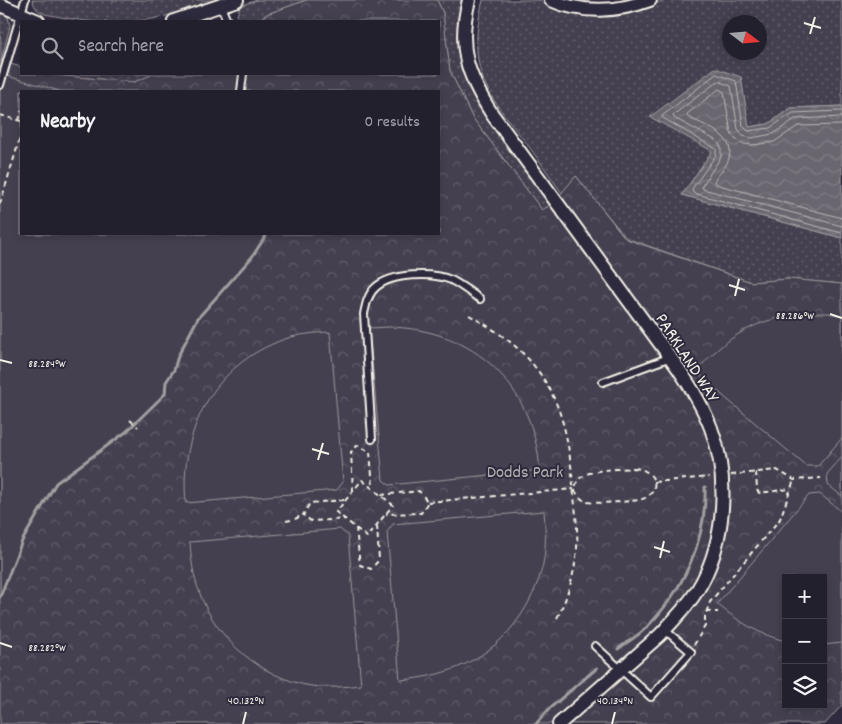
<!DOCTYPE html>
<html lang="en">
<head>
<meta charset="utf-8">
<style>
	:root { --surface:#23202e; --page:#2f2d3a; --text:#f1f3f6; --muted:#a3a3aa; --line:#403e4a }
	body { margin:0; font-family:Dekko,sans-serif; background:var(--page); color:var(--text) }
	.controls { position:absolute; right:15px; bottom:15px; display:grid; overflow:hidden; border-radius:0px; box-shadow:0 2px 8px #0003 }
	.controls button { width:45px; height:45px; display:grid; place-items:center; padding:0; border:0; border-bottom:1px solid var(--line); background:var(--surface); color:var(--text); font:25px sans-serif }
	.compass { position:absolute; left:722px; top:15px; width:45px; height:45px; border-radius:50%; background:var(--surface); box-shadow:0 2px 8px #0003; rotate:106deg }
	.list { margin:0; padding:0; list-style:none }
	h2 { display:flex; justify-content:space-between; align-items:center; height:65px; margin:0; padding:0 20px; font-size:21px }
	h2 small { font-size:16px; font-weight:400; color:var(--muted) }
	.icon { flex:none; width:28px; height:28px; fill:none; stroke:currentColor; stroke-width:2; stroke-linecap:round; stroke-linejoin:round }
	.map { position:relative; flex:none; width:842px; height:724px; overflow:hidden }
	.search { position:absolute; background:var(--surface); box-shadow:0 2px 8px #0003; left:20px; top:20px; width:420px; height:55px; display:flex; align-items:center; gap:12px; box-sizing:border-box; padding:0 18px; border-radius:0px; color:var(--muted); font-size:19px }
	.panel { position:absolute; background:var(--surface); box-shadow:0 2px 8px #0003; left:20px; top:90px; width:420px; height:145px; border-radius:0px }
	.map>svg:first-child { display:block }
	.grass { fill:url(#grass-dots); stroke:#9c989c; fill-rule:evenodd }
	.park { fill:url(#park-crowns); stroke:#9c989c; fill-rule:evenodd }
	.pitch { fill:#454050; stroke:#9c989c }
	.water { fill:url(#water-waves); stroke:#a19ea0 }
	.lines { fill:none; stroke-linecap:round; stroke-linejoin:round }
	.shore { stroke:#bdb9b8; stroke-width:1 }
	.stream { stroke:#a19ea0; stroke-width:3 }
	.lane-casing { stroke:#f4f1e8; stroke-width:10 }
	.street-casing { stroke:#f4f1e8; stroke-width:16 }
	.path { stroke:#f4f1e8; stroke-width:2; stroke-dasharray:5 4; stroke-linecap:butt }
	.lane { stroke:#2f2a3d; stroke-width:6 }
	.street { stroke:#2f2a3d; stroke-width:12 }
	.ticks { fill:none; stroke:#f4f1e8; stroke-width:2 }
	.labels { text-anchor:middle; stroke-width:4; stroke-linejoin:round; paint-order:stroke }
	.street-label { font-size:18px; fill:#f4f1e8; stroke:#2f2a3d }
	.park-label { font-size:18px; fill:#b7b3b3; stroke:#2f2a3d }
	.ticks-label { font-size:12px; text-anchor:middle; fill:#f4f1e8; stroke:#2f2a3d; stroke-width:4; stroke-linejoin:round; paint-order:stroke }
</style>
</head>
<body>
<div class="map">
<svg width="842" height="724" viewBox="0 0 842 724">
	<defs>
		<pattern id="grass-dots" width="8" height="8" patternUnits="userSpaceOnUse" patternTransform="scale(1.25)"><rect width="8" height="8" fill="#454050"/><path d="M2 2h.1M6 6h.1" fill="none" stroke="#605c69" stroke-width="1.8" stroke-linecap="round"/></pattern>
		<pattern id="park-crowns" width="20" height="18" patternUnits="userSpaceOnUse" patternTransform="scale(1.25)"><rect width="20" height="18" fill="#454050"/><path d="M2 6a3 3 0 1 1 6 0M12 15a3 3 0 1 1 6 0" fill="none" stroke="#605c69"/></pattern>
		<pattern id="water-waves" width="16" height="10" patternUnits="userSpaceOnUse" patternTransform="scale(1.25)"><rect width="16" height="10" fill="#6a6670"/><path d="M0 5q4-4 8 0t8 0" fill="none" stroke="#807c84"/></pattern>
	</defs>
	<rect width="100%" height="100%" fill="#2f2a3d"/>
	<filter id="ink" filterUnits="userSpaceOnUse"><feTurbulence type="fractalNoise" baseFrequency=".02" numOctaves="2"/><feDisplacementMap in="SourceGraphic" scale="10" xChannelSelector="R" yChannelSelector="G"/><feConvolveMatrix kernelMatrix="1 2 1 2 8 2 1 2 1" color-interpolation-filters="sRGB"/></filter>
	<g filter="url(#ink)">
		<path class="grass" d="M32 0H215C195 7 174 15 152 19 121 24 87 23 56 16 51 15 45 15 41 12 36 10 34 5 32 0Z
			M257 0H307L267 14 256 21H239L237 16 240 6Z
			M437 0H465L460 54 552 204 542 210 472 117 450 71 443 13Z
			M483 0C500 0 522 0 538 0 545 1 552 7 559 9 597 19 629 16 664 0H842V106L791 108 768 124 748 127 741 77 712 151 682 195 842 238V284L789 279 751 282 626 238 576 176 562 193C549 175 537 157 524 140 506 117 485 94 479 65 474 43 478 20 483 0ZM730 22H760V52H730Z
			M0 12 8 17 10 26 1 61Z
			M42 74H154L134 82Z"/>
		<path class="park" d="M307 0H437L443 13 450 71 472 117 542 210 552 204 576 176 626 239 751 282 789 279 842 284V705L825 724H0V61L21 67V74H42L134 82 154 74H439V21H256L267 14ZM21 91H439V234H21ZM786 578H823V705H786Z"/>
		<path class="pitch" d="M0 74 60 91H21V234H267L252 257 198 318 178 356 174 370 166 382 165 394 126 432 56 483 22 541 0 597Z
			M813 313H828L842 316V438L818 466H806L702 378 700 367C732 331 765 316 813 313Z
			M389 327C475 329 533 385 540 470L389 485 383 480 369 328Z
			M330 332 343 482 337 490 186 503C179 431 213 364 285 339 299 334 315 333 330 332Z
			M842 457V496L828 485 827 474Z
			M820 494 842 512V643L823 645V578H786V641C759 635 738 621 717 604L809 495Z
			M544 511C545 524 546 536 545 549 544 569 536 589 526 607 498 655 455 676 400 680L387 532 393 524Z
			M340 529 348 536 361 685C344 687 328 688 311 686 262 678 215 639 199 591 193 575 191 559 190 542Z"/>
		<path class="water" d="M715 68 741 77 749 127 768 124 791 108 842 106V238L682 195 712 151 650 117Z"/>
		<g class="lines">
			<path class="shore" d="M842 111 793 113 770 128 748 131 743 126 736 81 716 74 662 116 663 118 716 149V155L692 189 693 193 842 233
				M842 117 795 119 773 134 751 138 743 136 738 129 731 86 718 81 673 115 674 118 717 141 721 147V157L702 186 703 189 842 226
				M842 125 798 126 774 142 752 145 744 144 735 139 731 133 724 92 719 89 687 114 688 117C703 125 736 135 729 158 727 166 719 174 714 181L715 184 842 218"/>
			<path class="stream" d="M0 597 22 541 56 483 126 432 165 394 166 382 174 370 178 356 198 318 252 257 267 234
				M618 649C627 642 638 636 646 628 683 591 707 540 705 487
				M536 724 550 708 597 668"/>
			<g class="lane-casing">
				<path id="lane" d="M221 6 227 21
					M0 85 25 0
					M241 91 243 74
					M603 382 671 357
					M372 439 364 314C366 304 368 294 376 287 392 273 433 272 451 280 461 285 471 293 480 299
					M595 646 651 697 691 652 665 630"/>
			</g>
			<g class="street-casing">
				<path id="street" d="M469 0C457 47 467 75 492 114L678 368C691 387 703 407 711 428 728 473 726 530 706 574 696 597 677 617 660 635L559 724
					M551 0C582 14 618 12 650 0
					M0 5 38 21
					M174 21 237 0"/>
			</g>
			<path class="path" d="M0 115 21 121
				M19 121 21 111
				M0 204 21 135
				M469 315C494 329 517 344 535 367 565 405 570 449 574 496 576 516 579 537 576 557 573 580 566 601 555 622
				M130 420 138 427
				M634 468C653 469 663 488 645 498 639 502 594 504 587 502 581 500 577 494 574 489 576 484 578 479 583 476 593 469 621 469 634 468Z
				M756 472 757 490 759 493 790 489
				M731 475 777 470 794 480 821 478
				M362 480 393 505 367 537 336 512Z
				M654 482 709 477
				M353 491 351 452 358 445 370 452 373 487
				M381 495 419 491 428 502 421 513 386 514
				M344 500 310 503 303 515 311 521 346 519
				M428 502 574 489
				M286 521 295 519 303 515
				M356 528 360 565 371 569 379 560 377 525
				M706 612H718
				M694 645 705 626V616L710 602 780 519 794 480"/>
			<use href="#lane" class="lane"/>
			<use href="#street" class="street"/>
		</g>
	</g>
	<path class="ticks" d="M804 23 821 28M810 34 815 17M729 285 745 290M735 296 739 279M830 314 842 318M0 360 12 363M312 449 329 454M318 460 323 443M654 547 670 552M660 558 664 541M0 643 12 647M243 724 246 712M612 724 615 712"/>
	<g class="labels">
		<g class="street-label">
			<text transform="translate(688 357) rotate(57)" y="6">PARKLAND WAY</text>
		</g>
		<g class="park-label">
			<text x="525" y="477">Dodds Park</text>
		</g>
	</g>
	<g class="ticks-label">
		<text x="795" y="319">88.286°W</text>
		<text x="47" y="367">88.284°W</text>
		<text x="47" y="651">88.282°W</text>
		<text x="246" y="704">40.132°N</text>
		<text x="615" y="704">40.134°N</text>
	</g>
</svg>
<div class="controls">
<button>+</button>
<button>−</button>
<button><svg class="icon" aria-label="layers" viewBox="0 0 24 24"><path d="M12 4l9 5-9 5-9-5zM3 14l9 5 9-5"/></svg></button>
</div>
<svg class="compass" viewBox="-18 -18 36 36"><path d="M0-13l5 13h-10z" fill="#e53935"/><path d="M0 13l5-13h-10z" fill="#a3a3aa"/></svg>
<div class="search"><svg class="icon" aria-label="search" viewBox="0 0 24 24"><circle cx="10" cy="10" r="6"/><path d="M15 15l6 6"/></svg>Search here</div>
<section class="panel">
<h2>Nearby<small>0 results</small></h2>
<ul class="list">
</ul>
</section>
</div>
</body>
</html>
